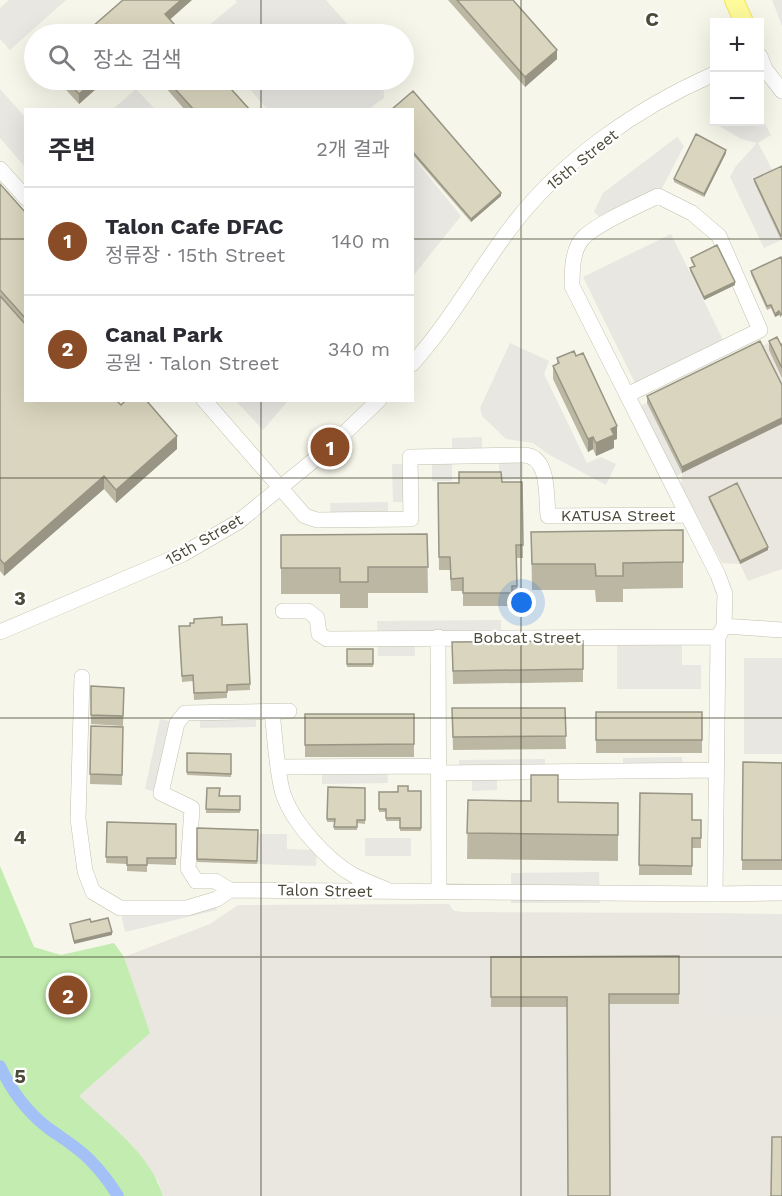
<!DOCTYPE html>
<html lang="ko">
<head>
<meta charset="utf-8">
<style>
	:root { --surface:#fff; --page:#f2f2f3; --text:#2b2b33; --muted:#7c7c81; --line:#e1e1e2; --accent:#8a4c27 }
	body { margin:0; font-family:"Work Sans","Noto Sans KR",sans-serif; background:var(--page); color:var(--text) }
	.controls { position:absolute; right:18px; top:18px; display:grid; overflow:hidden; border-radius:0px; box-shadow:0 6px 24px #0002 }
	.controls button { width:54px; height:54px; display:grid; place-items:center; padding:0; border:0; border-bottom:2px solid var(--line); background:var(--surface); color:var(--text); font:30px sans-serif }
	.you { position:absolute; left:522px; top:603px; width:21px; height:21px; margin:-15px; border:4px solid #fff; border-radius:50%; background:#1a73e8; box-shadow:0 0 0 9px #1a73e833 }
	.badge { display:grid; place-items:center; width:39px; height:39px; border-radius:50%; background:var(--accent); color:#fff; font-size:20px; font-weight:700 }
	.pin { position:absolute; translate:-50% -50%; border:3px solid #fff; box-shadow:0 2px 6px #0006 }
	.list { margin:0; padding:0; list-style:none }
	h2 { display:flex; justify-content:space-between; align-items:center; height:78px; margin:0; padding:0 24px; font-size:26px }
	h2 small { font-size:20px; font-weight:400; color:var(--muted) }
	.list li { display:grid; grid-template-columns:39px 1fr auto; gap:18px; align-items:center; box-sizing:border-box; height:108px; padding:0 24px; border-top:2px solid var(--line) }
	.list b { display:block; font-size:22px; white-space:nowrap }
	.list p { margin:0; font-size:20px; white-space:nowrap; color:var(--muted) }
	.list em { font-size:20px; font-style:normal; color:var(--muted) }
	.icon { flex:none; width:33px; height:33px; fill:none; stroke:currentColor; stroke-width:2; stroke-linecap:round; stroke-linejoin:round }
	.map { position:relative; flex:none; width:782px; height:1196px; overflow:hidden }
	.search { position:absolute; background:var(--surface); box-shadow:0 6px 24px #0002; left:24px; top:24px; width:390px; height:66px; display:flex; align-items:center; gap:15px; box-sizing:border-box; padding:0 21px; border-radius:33px; color:var(--muted); font-size:22px }
	.panel { position:absolute; background:var(--surface); box-shadow:0 6px 24px #0002; left:24px; top:108px; width:390px; height:294px; border-radius:0px }
	.map>svg:first-child { display:block }
	.industrial { fill:#e9e7df }
	.green { fill:#c3edb0 }
	.parking { fill:#e8e7e2 }
	.lines { fill:none; stroke-linecap:round; stroke-linejoin:round }
	.canal { stroke:#a3c0f7; stroke-width:12 }
	.minor-casing { stroke:#c3c1ac; stroke-width:16 }
	.major-casing { stroke:#efe760; stroke-width:20 }
	.minor { stroke:#fff; stroke-width:15 }
	.major { stroke:#fffb9b; stroke-width:18 }
	.wall { fill:#bbb7a3 }
	.shaded-wall { fill:#989585 }
	.building { fill:#d9d5be; stroke:#989585; stroke-width:1.5 }
	.grid { fill:none; stroke:#4b4937; stroke-width:1.5; stroke-opacity:0.55 }
	.labels { text-anchor:middle; stroke-width:4.5; stroke-linejoin:round; paint-order:stroke }
	.street-label { font-size:16px; fill:#4b4937; stroke:#fff }
	.grid-label { font-size:20px; text-anchor:middle; font-weight:bold; fill:#4b4937; stroke:#fff; stroke-width:4.5; stroke-linejoin:round; paint-order:stroke }
</style>
</head>
<body>
<div class="map">
<svg width="782" height="1196" viewBox="0 0 782 1196">
	<rect width="100%" height="100%" fill="#f6f6ea"/>
	<path class="industrial" d="M772 341 782 346V569L748 581 740 564 722 563 681 485 682 473 647 403Z
		M449 904 454 911 465 912 711 913V1014L782 1015V1196H163L158 1180 79 1096 149 1033 124 957 210 924 238 905Z"/>
	<path class="green" d="M0 866 34 947 61 955 114 943 124 957 150 1033 79 1096C110 1126 150 1153 163 1196H0Z"/>
	<path class="parking" d="M9 0H66L10 50 0 39V8Z
		M235 0H326L356 34H203L201 32 237 2Z
		M772 0H782V26Z
		M242 80H383L384 98 371 107 372 109H267Z
		M0 89 25 117V167L0 138Z
		M136 89 155 109H113Z
		M715 122 765 124 771 135 758 143 774 173 754 182 781 240 764 248 730 177 736 166 757 143 741 139 714 123Z
		M677 137 684 146 658 196 606 223 594 212 603 193Z
		M413 157 461 216 413 276H412Z
		M671 234 726 346 638 389 583 277Z
		M510 343 549 361 544 374 587 463 601 457 616 464 606 485 548 454 533 443 506 439 482 416 480 408Z
		M236 401H288L263 430Z
		M647 403 682 473 669 480 634 409Z
		M482 437V456H452V481H432V456H452V438Z
		M499 455H523V479L499 480Z
		M392 464H410L411 502H393Z
		M388 502V519L331 520 330 503Z
		M501 620V637L415 638V656H378L377 621Z
		M617 645H682V665H701V689H617Z
		M744 658H782V754H744Z
		M256 712V727L200 728V713Z
		M160 719 177 723 161 793 145 789Z
		M682 757 683 770 623 771V758Z
		M545 759V772L497 773V790L472 791V773H459V760Z
		M387 766 388 783 322 784V767Z
		M258 834H287V849L317 850 316 866 257 864Z
		M365 838H411V856H365Z
		M599 872 600 903H511V873Z
		M213 900 217 910 125 932 120 908Z
		M711 913 782 914V1015H711Z"/>
	<g class="lines">
		<path class="canal" d="M0 1066C11 1090 27 1112 48 1128 62 1138 77 1147 89 1159 100 1170 110 1183 118 1196"/>
		<g class="minor-casing">
			<path id="minor" d="M760 56 765 69 782 91
				M0 169 26 198
				M412 364C449 323 476 274 509 230 560 161 637 108 714 74
				M627 395 760 330 719 236 692 213 658 196C638 206 600 222 584 237 572 249 572 270 572 286L718 575 725 594 724 626
				M204 400 305 516 317 520 411 519 410 457 523 455C550 455 546 497 548 516L687 515
				M283 611H308L317 618 319 634 327 639 718 637 724 626 782 630
				M0 632 183 554 238 522 330 447 379 400
				M438 637 439 892
				M82 677 78 819 85 871 93 892 120 908H187L217 899 230 890 715 894 782 893
				M272 712C275 737 276 765 282 790 290 820 327 861 355 876 365 881 375 885 385 889
				M279 767 439 766
				M439 773 716 770
				M230 890 215 881H196L188 868 192 808 161 793 177 723 185 713 289 711
				M715 894 718 637"/>
		</g>
		<g class="major-casing">
			<path id="major" d="M734 0 744 22"/>
		</g>
		<use href="#minor" class="minor"/>
		<use href="#major" class="major"/>
	</g>
	<path class="wall" d="M448 0H513L557 59 525 87Z
		M57 80H106L79 104Z
		M159 80H223L250 110H185Z
		M412 110 501 196 471 222 412 154Z
		M726 153 704 197 674 182V179Z
		M782 166V239L781 240 754 182V179Z
		M0 184 26 213V400L121 405 177 449 116 503 104 489 4 576 0 571Z
		M781 257V318L779 315 775 317 771 308 767 310 751 274V271Z
		M691 258 735 285 704 300 690 271V268L694 266 691 261Z
		M769 341 781 345 782 344V378L769 350Z
		M557 358 617 439 614 440V448L596 456 593 449 588 452 553 379V366L557 364Z
		M782 385 682 473 647 403V396Z
		M502 482 523 545V558H517V599H512V606H463V591H451L450 570H439L438 483Z
		M709 497 768 550 740 564 709 500Z
		M683 530V588L623 589V602H596L595 590H532L531 532Z
		M427 534 428 593H368V608H340V594H281V535Z
		M222 625 250 684V690L227 691V698L194 700 193 681 182 682 179 633Z
		M452 642 583 669V682L453 684Z
		M347 649H373V667H347Z
		M91 686 124 688 123 726 91 724Z
		M452 708H565L566 749 453 750Z
		M596 712H702V753H596Z
		M305 714H414V757H305Z
		M91 726 123 727 122 785 90 784Z
		M187 753 231 754V777L187 775Z
		M743 762 782 763V870H742Z
		M328 787 365 788V824L357 823V830H334L335 822H327Z
		M207 788 219 796H240V813H206Z
		M408 791H421V831H400V821H386V812H379V792Z
		M640 793 692 820H701V848H692V875H639Z
		M468 800 618 803V861L467 859Z
		M107 822 176 824V865L147 864V872L127 871V864L106 863Z
		M197 828 258 830 257 864 197 862Z
		M679 956V1004H609L567 1007H491V957Z"/>
	<path class="shaded-wall" d="M181 0H192L165 24V14Z
		M557 50V59L525 87V77Z
		M95 80H106L79 104V94Z
		M726 150V153L704 197V194Z
		M501 193V196L471 222V219Z
		M735 282V285L704 300V297Z
		M779 311V315L775 317V314Z
		M782 418V424L682 473V467Z
		M617 426V439L614 440V448L596 456V443L611 429Z
		M177 436V449L116 503V490Z
		M593 437V449L588 452V439Z
		M104 476V489L4 576V564Z
		M768 547V550L740 564V561Z
		M112 932V935L74 944V941Z"/>
	<path class="building" d="M123 0H181L165 14 183 34H84Z
		M457 0H513L557 50 525 77Z
		M66 80H95L79 94Z
		M167 80H223L250 110H194Z
		M413 91 501 193 471 219 412 151V110H391Z
		M696 134 726 150 704 194 674 179Z
		M782 166V236H781L754 179Z
		M0 184 26 213V319L0 290Z
		M717 245 735 282 704 297 690 268 695 266 691 258Z
		M781 257 782 260V314L781 315 779 311 775 314 771 305 767 306 751 271Z
		M0 296 26 325V400H116L121 405 126 400H146L177 436 116 490 104 476 4 564 0 559Z
		M777 337 781 345 782 344V368L769 341Z
		M760 341 782 385V418L682 467 647 396Z
		M574 351 576 356 583 353 617 426 611 429 614 435 596 443 593 437 588 439 553 366 559 363 557 358Z
		M459 472H501L502 482H522L523 545H516L517 586H512V593H463V578L451 579 450 557H439L438 483H459Z
		M737 483 768 547 740 561 709 497Z
		M683 530V562L623 563V576H596L595 564H532L531 532Z
		M427 534 428 567H368V582H340V568H281V535Z
		M222 617V625L247 624 250 684 227 685V692L194 693 193 675 182 676 179 626H190V623H194V619Z
		M583 641V669L453 671 452 642Z
		M347 649H373V664H347Z
		M91 686 124 688 123 716 91 715Z
		M452 708H565L566 736 453 737Z
		M596 712H702V740H596Z
		M305 714H414V744L305 745Z
		M91 726 123 727 122 775 90 774Z
		M187 753 231 754V774L187 772Z
		M743 762 782 763V860H742Z
		M531 775H558V802L618 803V835L467 833 468 800 531 801Z
		M398 786H408V791H421V828H400V818H386V809H379V792H398Z
		M328 787 365 788V820H357V827H334L335 819H327Z
		M207 788H220L219 796H240V810L206 809Z
		M640 793 692 794V820H701V838H692V866L639 865Z
		M107 822 176 824V858H147V865H127V857H106Z
		M197 828 258 830 257 861 197 859Z
		M108 918 112 932 74 941 70 924 90 919 91 922Z
		M679 956V994H609L610 1196H568L567 997H491V957Z
		M772 1137H782V1196H771Z"/>
	<path class="grid" d="M261 0V34M521 0V1196M261 80V110M0 239H26M412 239H782M261 400V1196M0 478H782M0 718H782M0 957H782"/>
	<g class="labels">
		<g class="street-label">
			<text transform="translate(582 159) rotate(-39)" y="6">15th Street</text>
			<text x="618" y="521">KATUSA Street</text>
			<text transform="translate(204 539) rotate(-30)" y="6">15th Street</text>
			<text x="527" y="643">Bobcat Street</text>
			<text transform="translate(325 890) rotate(1)" y="6">Talon Street</text>
		</g>
	</g>
	<g class="grid-label">
		<text x="652" y="26">C</text>
		<text x="20" y="605">3</text>
		<text x="20" y="844">4</text>
		<text x="20" y="1083">5</text>
	</g>
</svg>
<div class="controls">
<button>+</button>
<button>−</button>
</div>
<div class="you"></div>
<div class="pin badge" style="left:330px;top:447px">1</div>
<div class="pin badge" style="left:68px;top:995px">2</div>
<div class="search"><svg class="icon" aria-label="search" viewBox="0 0 24 24"><circle cx="10" cy="10" r="6"/><path d="M15 15l6 6"/></svg>장소 검색</div>
<section class="panel">
<h2>주변<small>2개 결과</small></h2>
<ul class="list">
<li><span class="badge">1</span><div><b>Talon Cafe DFAC</b><p>정류장 · 15th Street</p></div><em>140 m</em></li>
<li><span class="badge">2</span><div><b>Canal Park</b><p>공원 · Talon Street</p></div><em>340 m</em></li>
</ul>
</section>
</div>
</body>
</html>
